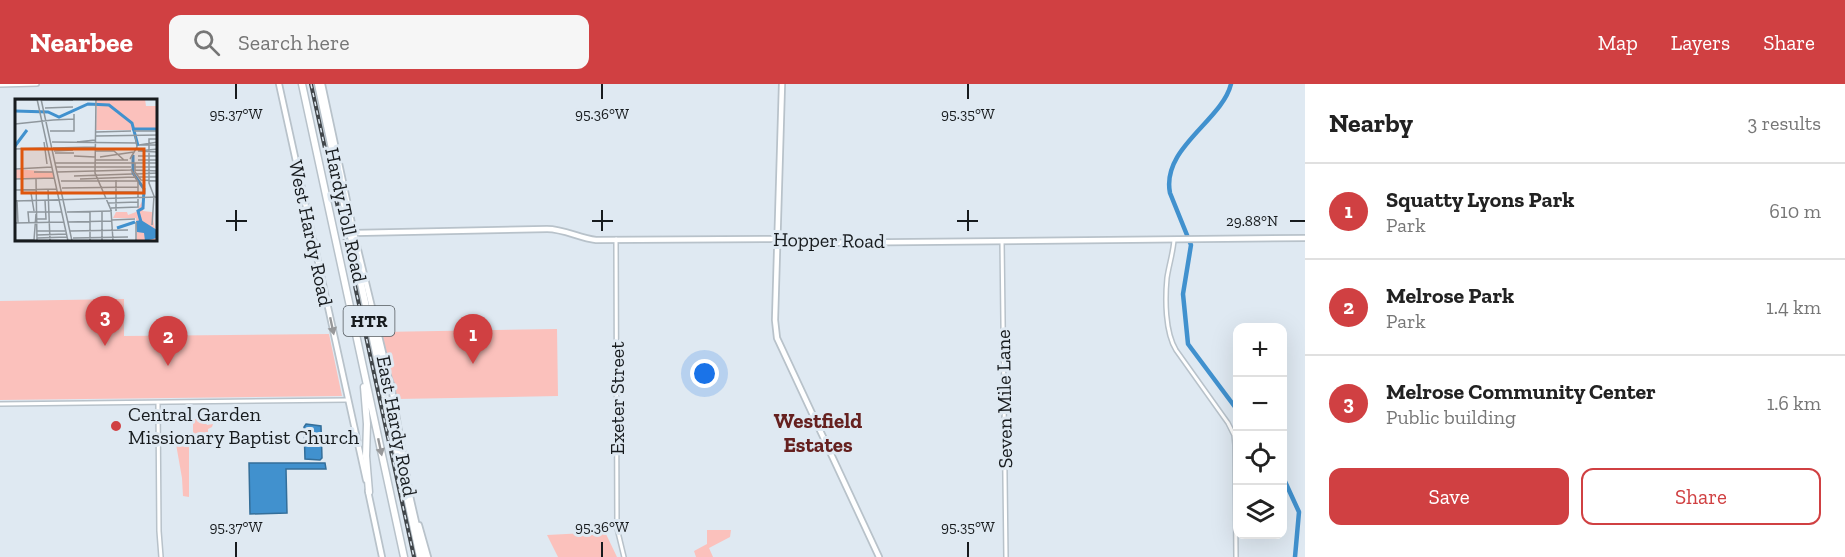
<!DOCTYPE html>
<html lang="en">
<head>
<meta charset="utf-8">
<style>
	:root { --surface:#fff; --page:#f6f6f6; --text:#222; --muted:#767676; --line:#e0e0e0; --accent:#d04042 }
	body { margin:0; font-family:"Zilla Slab",serif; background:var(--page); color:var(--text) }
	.controls { position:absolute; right:18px; bottom:18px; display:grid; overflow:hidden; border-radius:12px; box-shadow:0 6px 24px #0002 }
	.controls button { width:54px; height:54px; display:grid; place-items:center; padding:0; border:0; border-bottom:2px solid var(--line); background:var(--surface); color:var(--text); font:30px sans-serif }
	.you { position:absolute; left:705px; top:290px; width:21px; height:21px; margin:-15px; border:4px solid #fff; border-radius:50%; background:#1a73e8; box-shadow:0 0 0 9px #1a73e833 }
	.badge { display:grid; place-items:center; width:39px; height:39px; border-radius:50%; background:var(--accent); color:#fff; font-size:20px; font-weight:700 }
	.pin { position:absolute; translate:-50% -50px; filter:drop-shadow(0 2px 3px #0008) }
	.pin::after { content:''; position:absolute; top:32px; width:21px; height:18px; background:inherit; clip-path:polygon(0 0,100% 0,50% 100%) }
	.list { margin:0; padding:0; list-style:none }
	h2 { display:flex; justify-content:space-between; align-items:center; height:78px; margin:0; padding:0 24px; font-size:26px }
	h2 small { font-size:20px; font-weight:400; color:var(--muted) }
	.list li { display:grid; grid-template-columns:39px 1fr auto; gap:18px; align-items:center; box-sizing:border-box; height:96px; padding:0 24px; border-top:2px solid var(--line) }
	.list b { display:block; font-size:22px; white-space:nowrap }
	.list p { margin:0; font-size:20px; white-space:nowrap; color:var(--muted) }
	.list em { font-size:20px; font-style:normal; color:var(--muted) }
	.actions { display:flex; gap:12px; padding:18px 24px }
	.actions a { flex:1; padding:14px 0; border:2px solid var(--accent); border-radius:12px; text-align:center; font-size:21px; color:var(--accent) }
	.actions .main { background:var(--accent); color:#fff }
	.icon { flex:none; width:33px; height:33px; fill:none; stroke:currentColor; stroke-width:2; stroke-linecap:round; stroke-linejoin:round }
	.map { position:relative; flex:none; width:1305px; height:473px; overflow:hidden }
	header { display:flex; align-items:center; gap:36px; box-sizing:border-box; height:84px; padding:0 30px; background:var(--accent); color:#fff }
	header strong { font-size:28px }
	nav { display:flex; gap:33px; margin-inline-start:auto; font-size:21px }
	.search { width:420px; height:54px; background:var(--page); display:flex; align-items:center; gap:15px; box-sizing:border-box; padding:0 21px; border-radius:12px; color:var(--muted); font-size:22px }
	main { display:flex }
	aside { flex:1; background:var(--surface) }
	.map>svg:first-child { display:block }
	.green { fill:#fbc1bc }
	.water { fill:#4191ce; stroke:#346e99; stroke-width:1.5 }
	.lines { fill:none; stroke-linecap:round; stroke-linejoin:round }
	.river { stroke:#4191ce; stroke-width:4.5 }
	.minor-casing { stroke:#b8c2ca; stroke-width:6 }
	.major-casing { stroke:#b8c2ca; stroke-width:8 }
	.highway-casing { stroke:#b8c2ca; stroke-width:9 }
	.minor { stroke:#fff; stroke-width:3 }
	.major { stroke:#fff; stroke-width:4.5 }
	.highway { stroke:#fff; stroke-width:6 }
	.rail-casing { stroke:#41464a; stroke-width:4 }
	.rail { stroke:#dfe9f2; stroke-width:1.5; stroke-dasharray:4.5; stroke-linecap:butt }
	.oneway { fill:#97989a }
	.ticks { fill:none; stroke:#171b1e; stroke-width:2 }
	.poi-dot { fill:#d04042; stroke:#dfe9f2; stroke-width:2 }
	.labels { text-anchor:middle; stroke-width:6; stroke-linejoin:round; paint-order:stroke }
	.shield { fill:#dfe9f2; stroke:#53595e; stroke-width:1.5 }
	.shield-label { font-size:18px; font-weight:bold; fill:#171b1e }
	.street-label { font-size:20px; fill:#171b1e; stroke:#dfe9f2 }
	.poi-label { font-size:20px; fill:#171b1e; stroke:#dfe9f2; text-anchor:start }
	.neighbourhood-label { font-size:21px; font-weight:bold; fill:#65201f; stroke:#dfe9f2 }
	.inset-river { fill:none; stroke:#4191ce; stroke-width:3 }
	.inset-road { fill:none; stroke:#8f979d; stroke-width:1.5 }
	.view { fill:#de560d; fill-opacity:0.15; stroke:#de560d; stroke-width:3 }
	.inset-edge { fill:none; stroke:#171b1e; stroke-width:3 }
	.ticks-label { font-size:15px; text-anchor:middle; fill:#171b1e; stroke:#dfe9f2; stroke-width:6; stroke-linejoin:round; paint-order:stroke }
</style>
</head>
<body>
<header>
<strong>Nearbee</strong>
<div class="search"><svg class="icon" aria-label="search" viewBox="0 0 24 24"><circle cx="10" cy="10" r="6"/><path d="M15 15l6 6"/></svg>Search here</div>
<nav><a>Map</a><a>Layers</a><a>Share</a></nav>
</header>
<main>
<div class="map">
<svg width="1305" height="473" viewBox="0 0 1305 473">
	<rect width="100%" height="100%" fill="#dfe9f2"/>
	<path class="green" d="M124 215V252L329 250 342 312 0 316V217Z
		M557 245 558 312 397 315 381 248Z
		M193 335H204L207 341 213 340 212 343 208 345V350H204V357H193Z
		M189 353V413L183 412 182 394 176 360Z
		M707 446H731L730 453 709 464 713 473H696L694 467 707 460Z
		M605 448 617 473H558L547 451Z"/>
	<path class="water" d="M306 340 321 342 322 374 320 376 305 375 304 343Z
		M249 379H325L326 385H286L287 429 250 430Z"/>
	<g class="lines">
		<path class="river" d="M1231 0C1222 37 1161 64 1170 109L1191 161 1183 210 1188 260 1238 327
			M1282 391 1299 428 1295 473"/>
		<g class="minor-casing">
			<path id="minor" d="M0 1 37 0
				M616 155 617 444 624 473
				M1174 156C1173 169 1169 181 1167 194 1165 215 1165 248 1176 266L1228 339 1234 351 1235 361 1236 473
				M1002 157 1006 473
				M158 319 159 447 161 473
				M0 320 347 316"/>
		</g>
		<g class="major-casing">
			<path id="major" d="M279 0 366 396
				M322 0 354 149 386 281
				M782 0 775 236 777 254 879 473
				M354 149 547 145C564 145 579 154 596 156L778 155 809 159 1305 154
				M391 301 410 412 424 473
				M368 407 382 473
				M419 441 428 473"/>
		</g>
		<g class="highway-casing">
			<path id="highway" d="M302 0 404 473
				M318 0 420 473
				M373 239 380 271 391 302
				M364 303 367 340 366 372 369 408"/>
		</g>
		<use href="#minor" class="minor"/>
		<use href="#major" class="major"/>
		<use href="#highway" class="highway"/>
		<g class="rail-casing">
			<path id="rail" d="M311 0 414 473"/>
		</g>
		<use href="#rail" class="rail"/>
	</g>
	<defs><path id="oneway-solid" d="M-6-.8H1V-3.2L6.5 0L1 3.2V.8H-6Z" transform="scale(1.5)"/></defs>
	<g class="oneway">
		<use href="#oneway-solid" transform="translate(332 242) rotate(78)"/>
		<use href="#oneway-solid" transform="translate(380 363) rotate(78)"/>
	</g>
	<path class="ticks" d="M236 0V15M602 0V15M968 0V15M236 126V147M602 126V147M968 126V147M226 137H247M592 137H613M957 137H978M1290 137H1305M236 458V473M602 458V473M968 458V473"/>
	<circle class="poi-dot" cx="116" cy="342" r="6"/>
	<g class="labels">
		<rect class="shield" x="343.5" y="222" width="51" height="30" rx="4.5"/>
		<g class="shield-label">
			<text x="369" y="243">HTR</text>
		</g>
		<g class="street-label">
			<text transform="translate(346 131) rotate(78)" y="7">Hardy Toll Road</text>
			<text transform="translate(311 149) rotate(78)" y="7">West Hardy Road</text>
			<text transform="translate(829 156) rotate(1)" y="7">Hopper Road</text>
			<text transform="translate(617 314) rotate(-90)" y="7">Exeter Street</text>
			<text transform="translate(1004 315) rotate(-91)" y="7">Seven Mile Lane</text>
			<text transform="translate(397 342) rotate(79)" y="7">East Hardy Road</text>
		</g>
		<g class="poi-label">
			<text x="128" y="337">Central Garden<tspan x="128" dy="23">Missionary Baptist Church</tspan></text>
		</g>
		<g class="neighbourhood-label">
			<text x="818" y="344">Westfield<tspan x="818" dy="24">Estates</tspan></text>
		</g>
	</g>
	<g transform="translate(15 15)">
		<rect width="142" height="142" fill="#dfe9f2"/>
		<path d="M82 0H130L131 7H142V31H81ZM0 70 38 73 39 79 0 80ZM129 99 128 112 137 113 142 142H122L121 119H98L101 113H112L113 116 121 113Z" fill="#fbc1bc"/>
		<path d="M126 121 142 131V139L130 142 129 134 122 133 121 122Z" fill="#4191ce"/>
		<path class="inset-river" d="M0 12 33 13 44 18 73 5 94 6 117 24 123 47M117 30H143M0 47 12 31M118 56V74L129 90 128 109 123 112 126 123M102 129 120 123"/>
		<path class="inset-road" d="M22 0 53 142M26 0 57 142M81 0 80 74 96 111 98 142M0 1H22M27 1H58M30 9 58 8M38 21 59 20M0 25 38 21M35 32H59V15M119 32H143M81 33 116 32M81 37 143 36M29 43 32 65M37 43 122 44M62 43 80 41M143 43 124 46H143M38 49 80 48M0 50 33 49M143 50 123 52 143 53M39 52 58 51M80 52H99L109 61M40 54H59M59 57 80 58M123 57H143M85 58 119 53M115 60 122 48 120 36M80 61H113M123 61H143M40 64H143M120 64V73L126 81 143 82M41 68H116M119 68H143M0 70 37 68M120 71 143 72M19 73H38M42 73 116 71M121 75 143 74M59 77 117 75M123 78H143M0 80 39 79M21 80 22 142M65 80 120 78M101 81V112M46 82H122M47 89 123 88M33 90 35 142M0 91 42 90M89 93H123M16 94 19 112M2 101 3 124M0 102 143 98M93 104 123 103M96 109 123 108V83L116 70M52 113 97 112M75 113V142M87 113V142M22 120H31L30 101M97 121 120 120M53 123 96 122M121 123V142M0 124 49 123M14 124 13 113H47M137 126 139 97 134 84V40H143M22 132H50M55 132 113 131M22 136 51 135M22 139 52 138M58 139 113 138M0 141H19M19 141 21 115"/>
		<path class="view" d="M7 50H129V94H7Z"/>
		<rect width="142" height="142" class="inset-edge"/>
	</g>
	<g class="ticks-label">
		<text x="236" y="35">95.37°W</text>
		<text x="602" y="35">95.36°W</text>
		<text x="968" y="35">95.35°W</text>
		<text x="1252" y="142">29.88°N</text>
		<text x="236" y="448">95.37°W</text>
		<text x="602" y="448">95.36°W</text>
		<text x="968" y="448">95.35°W</text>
	</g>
</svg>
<div class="controls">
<button>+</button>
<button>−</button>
<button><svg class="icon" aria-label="locate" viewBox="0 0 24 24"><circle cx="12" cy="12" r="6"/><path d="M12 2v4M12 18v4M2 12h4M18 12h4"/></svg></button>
<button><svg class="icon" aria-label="layers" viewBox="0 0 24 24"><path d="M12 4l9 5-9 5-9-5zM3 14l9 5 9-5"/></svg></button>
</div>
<div class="you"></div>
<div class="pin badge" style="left:473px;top:280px">1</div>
<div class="pin badge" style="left:168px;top:282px">2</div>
<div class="pin badge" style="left:105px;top:262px">3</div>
</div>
<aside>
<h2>Nearby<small>3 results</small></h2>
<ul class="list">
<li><span class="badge">1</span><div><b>Squatty Lyons Park</b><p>Park</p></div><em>610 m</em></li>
<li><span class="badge">2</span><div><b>Melrose Park</b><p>Park</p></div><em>1.4 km</em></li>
<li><span class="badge">3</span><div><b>Melrose Community Center</b><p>Public building</p></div><em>1.6 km</em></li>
</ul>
<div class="actions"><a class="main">Save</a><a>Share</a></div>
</aside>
</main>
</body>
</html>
